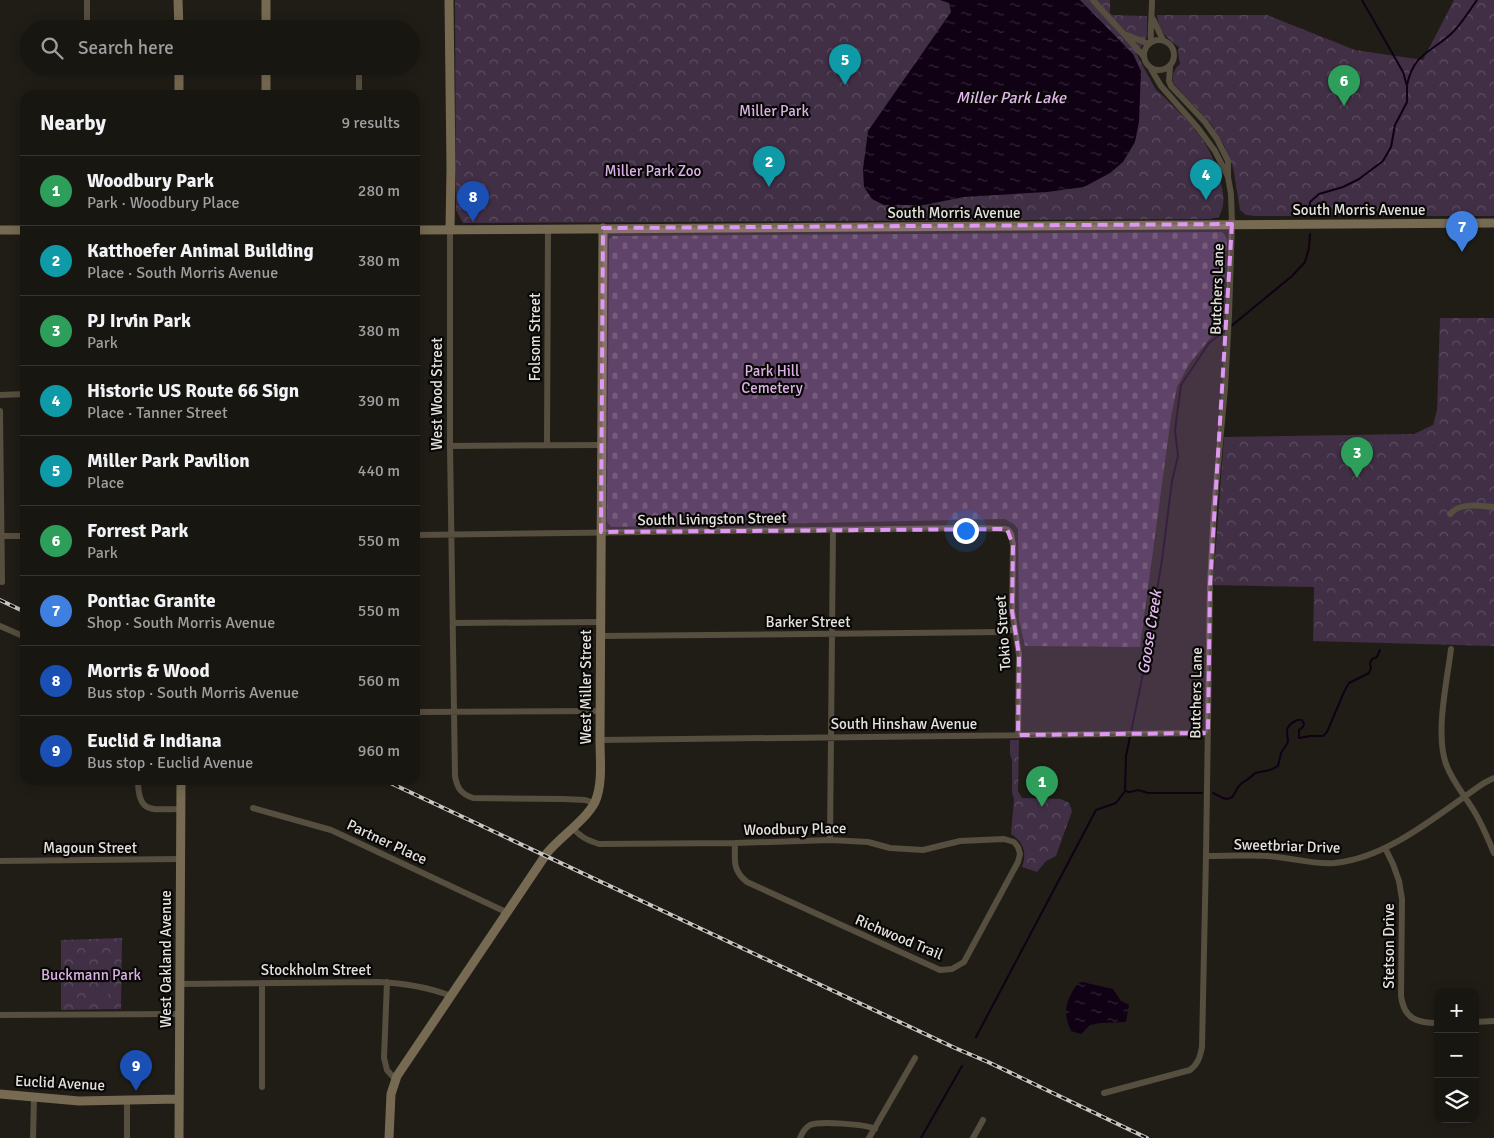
<!DOCTYPE html>
<html lang="en">
<head>
<meta charset="utf-8">
<style>
	:root { --surface:#181611; --page:#211f1a; --text:#f1f3f6; --muted:#9f9f9f; --line:#363531; --accent:#b45309 }
	body { margin:0; font-family:Signika,sans-serif; background:var(--page); color:var(--text) }
	.controls { position:absolute; right:15px; bottom:15px; display:grid; overflow:hidden; border-radius:10px; box-shadow:0 2px 12px #0003 }
	.controls button { width:45px; height:45px; display:grid; place-items:center; padding:0; border:0; border-bottom:1px solid var(--line); background:var(--surface); color:var(--text); font:25px sans-serif }
	.you { position:absolute; left:965px; top:530px; width:18px; height:18px; margin:-12px; border:4px solid #fff; border-radius:50%; background:#1a73e8; box-shadow:0 0 0 8px #1a73e833 }
	.badge { display:grid; place-items:center; width:32px; height:32px; border-radius:50%; background:var(--accent); color:#fff; font-size:16px; font-weight:700 }
	.pin { position:absolute; translate:-50% -41px; filter:drop-shadow(0 1px 2px #0008) }
	.pin::after { content:''; position:absolute; top:26px; width:18px; height:15px; background:inherit; clip-path:polygon(0 0,100% 0,50% 100%) }
	.list { margin:0; padding:0; list-style:none }
	h2 { display:flex; justify-content:space-between; align-items:center; height:65px; margin:0; padding:0 20px; font-size:21px }
	h2 small { font-size:16px; font-weight:400; color:var(--muted) }
	.list li { display:grid; grid-template-columns:32px 1fr auto; gap:15px; align-items:center; box-sizing:border-box; height:70px; padding:0 20px; border-top:1px solid var(--line) }
	.list b { display:block; font-size:19px; white-space:nowrap }
	.list p { margin:0; font-size:16px; white-space:nowrap; color:var(--muted) }
	.list em { font-size:16px; font-style:normal; color:var(--muted) }
	.icon { flex:none; width:28px; height:28px; fill:none; stroke:currentColor; stroke-width:2; stroke-linecap:round; stroke-linejoin:round }
	.map { position:relative; flex:none; width:1494px; height:1138px; overflow:hidden }
	.search { position:absolute; background:var(--surface); box-shadow:0 2px 12px #0003; left:20px; top:20px; width:400px; height:55px; display:flex; align-items:center; gap:12px; box-sizing:border-box; padding:0 18px; border-radius:28px; color:var(--muted); font-size:19px }
	.panel { position:absolute; background:var(--surface); box-shadow:0 2px 12px #0003; left:20px; top:90px; width:400px; height:695px; border-radius:15px }
	.map>svg:first-child { display:block }
	.cemetery { fill:url(#cemetery-stones) }
	.park { fill:url(#park-crowns) }
	.pitch { fill:#412f46 }
	.water { fill:url(#water-ripples) }
	.lines { fill:none; stroke-linecap:round; stroke-linejoin:round }
	.stream { stroke:#100115; stroke-width:2 }
	.street { stroke:#564e3f; stroke-width:6 }
	.secondary { stroke:#766a52; stroke-width:9 }
	.rail-casing { stroke:#c8c6c2; stroke-width:4 }
	.rail { stroke:#090806; stroke-width:2; stroke-dasharray:5.5; stroke-linecap:butt }
	.marked { fill:#de98f2; fill-opacity:0.2; stroke:#de98f2; stroke-width:4; stroke-dasharray:10 6; stroke-linejoin:round }
	.labels { text-anchor:middle; stroke-width:4.5; stroke-linejoin:round; paint-order:stroke }
	.park-label { font-size:15px; fill:#dbb1e7; stroke:#090806 }
	.street-label { font-size:15px; fill:#e4e2de; stroke:#090806 }
	.water-label { font-size:16px; font-style:italic; fill:#e2b8ee; stroke:#090806 }
</style>
</head>
<body>
<div class="map">
<svg width="1494" height="1138" viewBox="0 0 1494 1138">
	<defs>
		<pattern id="cemetery-stones" width="16" height="16" patternUnits="userSpaceOnUse" patternTransform="scale(1.25)"><rect width="16" height="16" fill="#412f46"/><path d="M2 7V4a2 2 0 0 1 4 0v3zM10 15v-3a2 2 0 0 1 4 0v3z" fill="#5c4d60"/></pattern>
		<pattern id="park-crowns" width="20" height="18" patternUnits="userSpaceOnUse" patternTransform="scale(1.25)"><rect width="20" height="18" fill="#412f46"/><path d="M2 6a3 3 0 1 1 6 0M12 15a3 3 0 1 1 6 0" fill="none" stroke="#5c4d60"/></pattern>
		<pattern id="water-ripples" width="26" height="14" patternUnits="userSpaceOnUse" patternTransform="scale(1.25)"><rect width="26" height="14" fill="#100115"/><path d="M2 4q2-2 4 0t4 0M15 11q2-2 4 0t4 0" fill="none" stroke="#332637"/></pattern>
	</defs>
	<rect width="100%" height="100%" fill="#201d17"/>
	<path class="cemetery" d="M1222 232 1225 235 1227 240 1221 325 1189 364 1177 387 1171 417 1140 647 1025 646 1019 620 1018 529 1014 524 1005 519 611 527 607 522 609 239 613 236Z"/>
	<path class="park" d="M455 0H1110V13L1112 15 1147 16V36L1137 55 1156 90 1161 94C1190 123 1212 142 1221 183 1224 196 1225 206 1219 217L1210 219 463 223 456 210Z
		M1454 0H1494V216H1256L1246 215 1240 210 1233 167 1224 145 1211 124 1173 83C1172 75 1174 69 1180 64L1178 53 1179 47C1167 39 1158 30 1157 15H1267L1355 50 1423 60Z
		M1440 318H1494V646L1313 641 1314 587 1213 585 1224 437 1414 434 1433 425 1437 410Z
		M1010 740H1019L1018 791 1022 798 1061 799 1069 803 1072 811 1056 856 1046 861 1037 872 1022 867C1027 853 1024 842 1011 834L1014 799 1012 793V760L1010 754Z
		M122 938 121 1009 61 1010V940Z"/>
	<path class="pitch" d="M88 992H108V1001H89Z"/>
	<path class="water" d="M940 0H1080L1133 54 1141 71 1139 122 1135 142 1123 162 1110 173 1084 187 1047 192 964 197 924 205H884L872 199 864 187 863 169 868 131 951 12 949 3Z
		M1082 982 1113 989 1121 1001 1129 1005 1126 1022 1101 1023 1090 1025 1081 1034 1071 1031C1062 1011 1066 1000 1078 983Z"/>
	<g class="lines">
		<path class="stream" d="M1407 85C1414 53 1430 53 1451 34 1461 25 1469 11 1477 0
			M1309 213 1310 202 1319 194 1343 187 1359 179 1383 161 1391 147 1395 125 1407 102V86L1403 72 1362 0
			M1230 327 1292 276 1305 262 1309 248 1310 234
			M1125 791 1130 792 1138 790 1148 793H1202
			M1213 793C1219 795 1225 802 1232 797 1235 794 1236 789 1239 786 1243 781 1250 779 1255 773L1270 770 1278 766 1281 753 1288 742C1287 730 1284 727 1297 720H1302L1304 724 1303 727 1299 730V738L1310 736H1323L1327 732 1344 692 1349 683 1369 673 1371 668 1370 663 1372 659 1377 657 1380 650
			M976 1037 1096 810 1116 803 1125 791 1126 756 1144 669 1162 560 1172 481 1178 456 1175 430 1181 385 1209 343 1226 330
			M921 1138 962 1066"/>
		<path class="street" d="M87 0V29
			M1093 0C1110 20 1128 37 1144 57
			M1153 19 1163 40
			M1127 35 1149 44
			M1144 55a15 15 0 1 1 30 0a15 15 0 1 1-30 0Z
			M1151 42C1150 28 1152 14 1152 0
			M359 66V95
			M1151 69 1161 86 1198 128 1215 151 1228 177V161L1217 139 1205 122 1171 86 1169 81 1170 67
			M450 229V446L455 776C457 788 461 794 473 798L563 799 585 800 595 803
			M0 395 25 394
			M0 411 2 582
			M547 445 548 229
			M450 446 602 445
			M1450 514C1460 502 1480 506 1494 507
			M415 535 973 528 1004 529 1008 530 1011 534 1013 545 1012 611 1019 655 1018 735
			M0 536H25
			M453 623 601 622
			M0 626 25 637
			M601 636 1004 632 1014 629
			M1451 649C1447 682 1435 733 1446 764 1452 781 1465 796 1474 811 1482 824 1488 839 1494 853
			M415 712 600 711
			M600 740 1208 733
			M24 768 25 647
			M138 780C138 815 152 809 180 809
			M253 808 331 830 506 912
			M572 827C580 837 587 840 599 844L735 843 830 840 868 842 890 848 923 850 960 841 1004 839 1014 842 1018 847 1020 854 1018 862 964 962 952 969 940 970 747 882C732 870 735 860 735 843
			M830 840 833 530
			M1385 848 1393 864 1399 881 1402 899 1401 996C1404 1019 1417 1023 1438 1023
			M1206 856C1227 856 1247 855 1267 856 1290 857 1312 865 1335 863 1389 858 1441 812 1484 783L1494 778
			M0 861 180 859
			M387 982 384 1058 387 1070 395 1079
			M262 983V1087
			M179 984 377 982C402 983 428 987 451 996
			M0 1015 179 1014
			M1475 1022 1494 1021
			M1104 1093 1190 1070C1198 1064 1200 1057 1202 1047L1206 856 1210 586 1214 509 1225 388 1229 315 1232 224 1231 194 1228 177
			M33 1138 34 1097
			M127 1138V1100
			M800 1138C802 1133 805 1128 810 1125 819 1121 866 1124 875 1129
			M869 1138 915 1058
			M973 1138 983 1120"/>
		<path class="secondary" d="M178 0 179 29
			M266 0V29
			M449 0 451 168 450 229
			M179 66V95
			M266 66V95
			M0 230H25
			M415 230 1494 223
			M0 1094 79 1101 179 1099
			M179 1138 181 780
			M389 1138 391 1094 397 1076 547 853C560 837 586 820 595 802 603 784 600 759 600 740L603 228"/>
		<g class="rail-casing">
			<path id="rail" d="M0 600 25 612
				M384 780 955 1048 988 1062 1147 1138"/>
		</g>
		<use href="#rail" class="rail"/>
	</g>
	<path class="marked" d="M1232 224 1210 586 1208 733 1018 735 1019 655 1012 611 1013 545 1007 529 601 532 603 228Z"/>
	<g class="labels">
		<g class="park-label">
			<text x="774" y="116">Miller Park</text>
			<text x="653" y="176">Miller Park Zoo</text>
			<text x="772" y="376">Park Hill<tspan x="772" dy="17">Cemetery</tspan></text>
			<text x="91" y="980">Buckmann Park</text>
		</g>
		<g class="street-label">
			<text x="1359" y="215">South Morris Avenue</text>
			<text x="954" y="218">South Morris Avenue</text>
			<text transform="translate(1217 289) rotate(-88)" y="5">Butchers Lane</text>
			<text transform="translate(535 337) rotate(-90)" y="5">Folsom Street</text>
			<text transform="translate(437 394) rotate(-90)" y="5">West Wood Street</text>
			<text transform="translate(712 519) rotate(-1)" y="5">South Livingston Street</text>
			<text x="808" y="627">Barker Street</text>
			<text transform="translate(1003 633) rotate(-94)" y="5">Tokio Street</text>
			<text transform="translate(586 687) rotate(-90)" y="5">West Miller Street</text>
			<text transform="translate(1196 693) rotate(-89)" y="5">Butchers Lane</text>
			<text x="904" y="729">South Hinshaw Avenue</text>
			<text transform="translate(795 829) rotate(-1)" y="5">Woodbury Place</text>
			<text transform="translate(387 842) rotate(25)" y="5">Partner Place</text>
			<text transform="translate(1287 846) rotate(2)" y="5">Sweetbriar Drive</text>
			<text x="90" y="853">Magoun Street</text>
			<text transform="translate(899 937) rotate(23)" y="5">Richwood Trail</text>
			<text transform="translate(1389 946) rotate(-90)" y="5">Stetson Drive</text>
			<text transform="translate(166 959) rotate(-90)" y="5">West Oakland Avenue</text>
			<text x="316" y="975">Stockholm Street</text>
			<text transform="translate(60 1083) rotate(3)" y="5">Euclid Avenue</text>
		</g>
		<g class="water-label">
			<text x="1011" y="103">Miller Park Lake</text>
			<text transform="translate(1149 632) rotate(-81)" y="6">Goose Creek</text>
		</g>
	</g>
</svg>
<div class="controls">
<button>+</button>
<button>−</button>
<button><svg class="icon" aria-label="layers" viewBox="0 0 24 24"><path d="M12 4l9 5-9 5-9-5zM3 14l9 5 9-5"/></svg></button>
</div>
<div class="you"></div>
<div class="pin badge" style="left:1042px;top:807px;background:#2e9e5b">1</div>
<div class="pin badge" style="left:769px;top:187px;background:#0f9aa8">2</div>
<div class="pin badge" style="left:1357px;top:478px;background:#2e9e5b">3</div>
<div class="pin badge" style="left:1206px;top:200px;background:#0f9aa8">4</div>
<div class="pin badge" style="left:845px;top:85px;background:#0f9aa8">5</div>
<div class="pin badge" style="left:1344px;top:106px;background:#2e9e5b">6</div>
<div class="pin badge" style="left:1462px;top:252px;background:#3f7fe0">7</div>
<div class="pin badge" style="left:473px;top:222px;background:#1a4fb4">8</div>
<div class="pin badge" style="left:136px;top:1091px;background:#1a4fb4">9</div>
<div class="search"><svg class="icon" aria-label="search" viewBox="0 0 24 24"><circle cx="10" cy="10" r="6"/><path d="M15 15l6 6"/></svg>Search here</div>
<section class="panel">
<h2>Nearby<small>9 results</small></h2>
<ul class="list">
<li><span class="badge" style="background:#2e9e5b">1</span><div><b>Woodbury Park</b><p>Park · Woodbury Place</p></div><em>280 m</em></li>
<li><span class="badge" style="background:#0f9aa8">2</span><div><b>Katthoefer Animal Building</b><p>Place · South Morris Avenue</p></div><em>380 m</em></li>
<li><span class="badge" style="background:#2e9e5b">3</span><div><b>PJ Irvin Park</b><p>Park</p></div><em>380 m</em></li>
<li><span class="badge" style="background:#0f9aa8">4</span><div><b>Historic US Route 66 Sign</b><p>Place · Tanner Street</p></div><em>390 m</em></li>
<li><span class="badge" style="background:#0f9aa8">5</span><div><b>Miller Park Pavilion</b><p>Place</p></div><em>440 m</em></li>
<li><span class="badge" style="background:#2e9e5b">6</span><div><b>Forrest Park</b><p>Park</p></div><em>550 m</em></li>
<li><span class="badge" style="background:#3f7fe0">7</span><div><b>Pontiac Granite</b><p>Shop · South Morris Avenue</p></div><em>550 m</em></li>
<li><span class="badge" style="background:#1a4fb4">8</span><div><b>Morris &amp; Wood</b><p>Bus stop · South Morris Avenue</p></div><em>560 m</em></li>
<li><span class="badge" style="background:#1a4fb4">9</span><div><b>Euclid &amp; Indiana</b><p>Bus stop · Euclid Avenue</p></div><em>960 m</em></li>
</ul>
</section>
</div>
</body>
</html>
